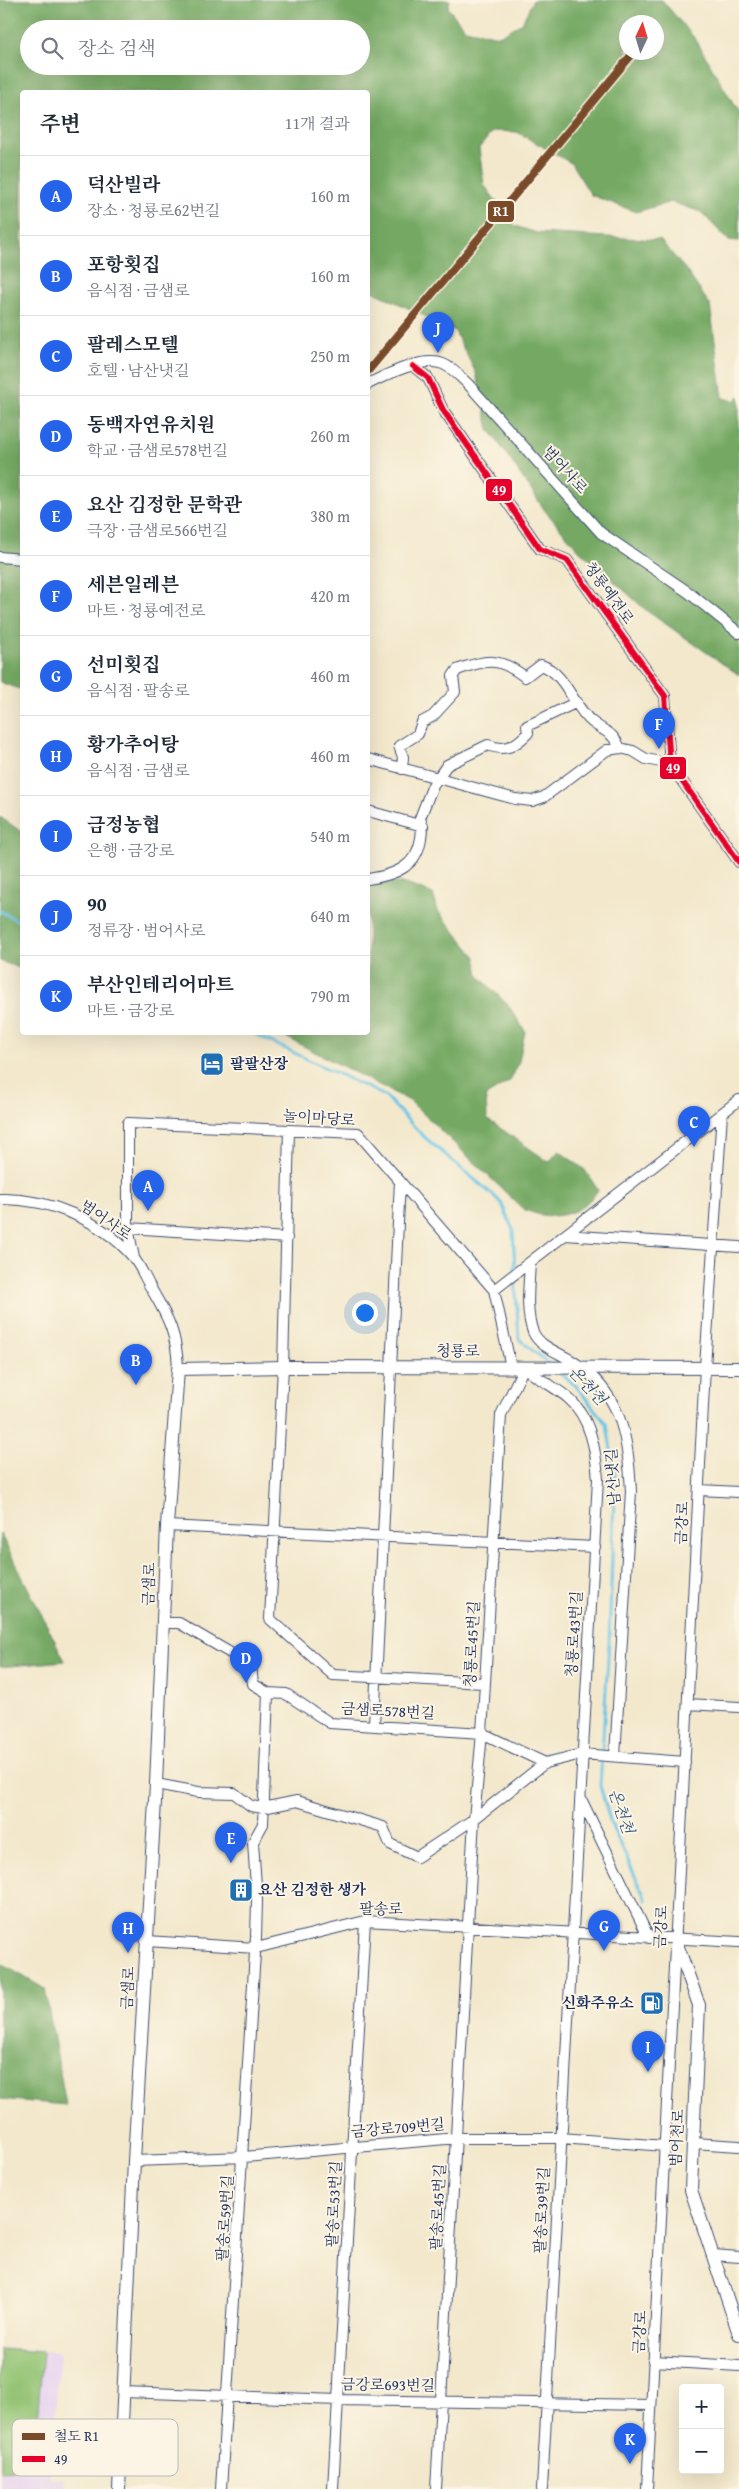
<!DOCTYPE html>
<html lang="ko">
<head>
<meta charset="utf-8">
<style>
	:root { --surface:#fff; --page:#f6f6f7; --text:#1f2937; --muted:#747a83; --line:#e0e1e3; --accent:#2563eb }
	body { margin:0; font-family:"Gentium Book Plus","Noto Serif KR",serif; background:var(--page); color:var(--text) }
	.controls { position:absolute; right:15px; bottom:15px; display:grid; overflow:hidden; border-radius:5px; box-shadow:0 5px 20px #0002 }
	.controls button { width:45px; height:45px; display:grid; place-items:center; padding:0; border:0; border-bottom:1px solid var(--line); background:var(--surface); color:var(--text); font:25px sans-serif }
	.compass { position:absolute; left:619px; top:15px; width:45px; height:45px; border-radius:50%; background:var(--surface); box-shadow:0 5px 20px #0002; rotate:4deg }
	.you { position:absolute; left:364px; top:1312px; width:18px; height:18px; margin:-12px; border:4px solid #fff; border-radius:50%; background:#1a73e8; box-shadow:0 0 0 8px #1a73e833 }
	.badge { display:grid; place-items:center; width:32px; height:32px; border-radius:50%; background:var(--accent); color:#fff; font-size:16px; font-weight:700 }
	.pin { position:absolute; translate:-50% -41px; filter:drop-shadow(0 1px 2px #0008) }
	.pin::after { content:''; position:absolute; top:26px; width:18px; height:15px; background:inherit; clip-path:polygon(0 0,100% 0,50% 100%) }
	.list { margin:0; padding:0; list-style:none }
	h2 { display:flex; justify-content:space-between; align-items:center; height:65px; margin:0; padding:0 20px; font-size:21px }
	h2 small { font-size:16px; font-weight:400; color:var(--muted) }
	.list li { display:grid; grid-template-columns:32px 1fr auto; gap:15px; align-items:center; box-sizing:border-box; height:80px; padding:0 20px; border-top:1px solid var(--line) }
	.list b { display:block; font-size:19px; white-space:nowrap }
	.list p { margin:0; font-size:16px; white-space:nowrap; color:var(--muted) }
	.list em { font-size:16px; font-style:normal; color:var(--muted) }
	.icon { flex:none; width:28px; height:28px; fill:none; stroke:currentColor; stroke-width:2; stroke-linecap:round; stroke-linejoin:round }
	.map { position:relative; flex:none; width:739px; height:2489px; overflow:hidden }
	.search { position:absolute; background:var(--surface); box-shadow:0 5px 20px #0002; left:20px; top:20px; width:350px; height:55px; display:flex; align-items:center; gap:12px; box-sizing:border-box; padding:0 18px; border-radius:28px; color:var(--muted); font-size:19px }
	.panel { position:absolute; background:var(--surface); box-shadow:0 5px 20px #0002; left:20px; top:90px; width:350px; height:945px; border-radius:5px }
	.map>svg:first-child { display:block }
	.built { fill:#e6d2f0 }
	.green { fill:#92c372; stroke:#567968 }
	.forest { fill:#75a964; stroke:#486c61; fill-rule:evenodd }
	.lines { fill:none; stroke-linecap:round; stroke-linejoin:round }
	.stream { stroke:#69c5e7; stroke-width:3 }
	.minor-casing { stroke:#3b4b6e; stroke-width:12 }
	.major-casing { stroke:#3b4b6e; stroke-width:14 }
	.minor { stroke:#fff; stroke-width:10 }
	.major { stroke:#fff; stroke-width:12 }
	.bus-1-casing { stroke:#fcf5e5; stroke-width:10 }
	.bus-1 { stroke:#e4002b; stroke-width:6 }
	.rail-1-casing { stroke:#fcf5e5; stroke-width:11 }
	.rail-1 { stroke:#7a4b2a; stroke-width:8 }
	.labels { text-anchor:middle; stroke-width:4; stroke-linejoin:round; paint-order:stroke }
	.street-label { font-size:15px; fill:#1b2f5e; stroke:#fcf5e5 }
	.poi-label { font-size:15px; font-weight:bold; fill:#1b2f5e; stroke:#fcf5e5; text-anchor:start }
	.water-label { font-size:16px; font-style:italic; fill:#2e5480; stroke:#fcf5e5 }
	.key { fill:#fcf5e5; stroke:#b8babc; stroke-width:1 }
	.key-label { font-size:14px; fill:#1b2f5e }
	.line-badge { stroke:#fcf5e5; stroke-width:2 }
	.badge-label { font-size:14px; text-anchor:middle; font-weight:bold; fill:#fff }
</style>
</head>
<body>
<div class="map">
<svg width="739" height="2489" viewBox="0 0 739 2489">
	<rect width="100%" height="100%" fill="#fcf5e5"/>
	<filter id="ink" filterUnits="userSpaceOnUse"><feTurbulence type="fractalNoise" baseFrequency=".02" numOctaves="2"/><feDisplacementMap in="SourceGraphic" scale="10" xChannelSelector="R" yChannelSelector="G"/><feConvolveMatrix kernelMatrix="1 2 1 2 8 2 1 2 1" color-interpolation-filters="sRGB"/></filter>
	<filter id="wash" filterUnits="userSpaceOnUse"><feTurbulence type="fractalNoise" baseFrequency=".0096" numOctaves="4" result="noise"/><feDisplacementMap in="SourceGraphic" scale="20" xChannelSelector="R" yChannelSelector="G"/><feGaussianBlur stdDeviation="1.12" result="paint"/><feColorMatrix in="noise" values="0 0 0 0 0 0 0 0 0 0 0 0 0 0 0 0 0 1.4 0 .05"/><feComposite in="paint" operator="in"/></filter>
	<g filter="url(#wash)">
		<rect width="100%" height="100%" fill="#f3e8cc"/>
		<path class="built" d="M0 2348 60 2352 50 2477 64 2479 63 2489H0Z"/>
		<path class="green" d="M0 2349 43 2352 33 2466 1 2472Z"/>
		<path class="forest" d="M0 0H450L448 8 465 29 499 36 522 23 533 0H662L696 40 739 114V241L728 240 701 212 671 202 636 212 591 195 571 163 517 132 493 131 479 148 484 185 515 226 537 233 660 240 686 270 710 305 723 398 734 401 739 396V675L647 611 579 550 546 512 489 429 476 373 454 330 368 289V92H22V690L0 682ZM626 22H656V52H626ZM29 29H361V66H29Z
			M0 817 22 832V969L0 961Z
			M378 883H403L433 894 438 911 476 957 479 976 508 1005 525 1031 519 1061 510 1081 486 1096 487 1119 549 1162 559 1151 584 1169 598 1190C580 1217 552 1222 523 1209L410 1101 278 1033 368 1032V891Z
			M0 1533 65 1661 0 1667Z
			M0 1963 45 1989 66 2105 0 2099Z"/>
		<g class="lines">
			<path class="stream" d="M0 911 22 923
				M250 1032 385 1096 422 1135 501 1202 513 1230 515 1270
				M515 1276 519 1339 548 1363
				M559 1372 576 1386 607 1425 615 1474 609 1642 600 1786 611 1824 646 1900"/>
		</g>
	</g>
	<g filter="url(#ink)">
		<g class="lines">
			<g class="minor-casing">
				<path id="minor" d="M413 366 428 378 443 410 540 549 567 560 665 696 670 764 739 862
					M368 384C386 375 423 356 443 364 453 368 460 377 468 384L601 533 688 592 739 633
					M0 557 22 559
					M368 759 515 799 532 801 544 797 607 750 620 748 633 751 646 759 670 764
					M402 769 403 757 399 746 418 734 422 722 433 716 455 692 453 676 457 670C487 659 499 657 525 677L541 665C566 673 573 707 592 722 606 733 612 731 620 748
					M368 811 423 826
					M368 879C395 875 417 867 421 838 422 830 423 826 420 818L433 785 447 765 488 745C506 752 515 746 528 733L527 726 577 702
					M289 1130 283 1367 270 1619 333 1675 484 1683
					M0 1199C48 1198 101 1220 133 1257 141 1267 146 1280 152 1290 169 1319 177 1335 178 1369
					M128 1228 287 1238
					M565 1235 739 1247
					M134 1258 128 1228V1123L358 1133 494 1290 511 1367
					M530 1263C529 1285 525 1311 533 1332 539 1346 557 1352 569 1359 621 1390 628 1435 631 1491L615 1756
					M494 1290 739 1100
					M699 1490 739 1492
					M167 1526 595 1547
					M163 1623H179L251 1665 253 1684 268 1693 286 1694 330 1723 482 1733 545 1763 582 1754 685 1762
					M688 1704 739 1707
					M374 1725 400 1181
					M156 1784 198 1792 234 1793 251 1806 263 1808 297 1801 383 1827 390 1844 417 1857 474 1819 545 1763
					M581 1799 649 1938
					M147 1941 256 1948 365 1921 739 1942
					M693 2143 739 2146
					M134 2161 244 2157 457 2138H561L665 2146
					M713 2255 739 2257
					M653 2361 739 2366
					M124 2392 338 2400 651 2405
					M221 2489 256 1937 257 1901 253 1842 263 1824 268 1693
					M333 2489 365 1921
					M436 2489 474 1819 482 1733 501 1415 524 1367C537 1379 554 1386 568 1398 591 1417 596 1452 598 1479L542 2489
					M647 2489 705 1367 722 1113"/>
			</g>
			<g class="major-casing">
				<path id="major" d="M675 1939 699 2005 691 2190 739 2334
					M119 2489 134 2161 156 1784 167 1526 178 1369 283 1367 739 1368"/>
			</g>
			<use href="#minor" class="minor"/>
			<use href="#major" class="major"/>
			<g class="bus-1-casing">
				<path id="bus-1" d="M413 366 428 378 443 410 540 549 567 560 665 696 670 764 739 862"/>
			</g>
			<use href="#bus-1" class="bus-1"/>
			<g class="rail-1-casing">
				<path id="rail-1" d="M368 371 634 52"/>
			</g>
			<use href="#rail-1" class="rail-1"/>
		</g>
	</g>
	<defs>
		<g id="hotel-square" transform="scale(1.25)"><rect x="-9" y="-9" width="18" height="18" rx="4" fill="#1f6fb2" stroke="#fcf5e5"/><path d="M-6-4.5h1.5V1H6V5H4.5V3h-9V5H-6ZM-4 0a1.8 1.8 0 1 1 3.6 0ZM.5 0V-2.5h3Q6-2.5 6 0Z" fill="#fff"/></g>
		<g id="building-square" transform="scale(1.25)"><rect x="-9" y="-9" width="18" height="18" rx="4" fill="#1f6fb2" stroke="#fcf5e5"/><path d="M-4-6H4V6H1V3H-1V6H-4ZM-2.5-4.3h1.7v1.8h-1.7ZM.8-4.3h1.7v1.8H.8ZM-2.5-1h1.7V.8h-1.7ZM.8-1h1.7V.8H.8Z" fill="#fff"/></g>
		<g id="fuel-square" transform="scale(1.25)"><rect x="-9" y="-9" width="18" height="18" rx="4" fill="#1f6fb2" stroke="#fcf5e5"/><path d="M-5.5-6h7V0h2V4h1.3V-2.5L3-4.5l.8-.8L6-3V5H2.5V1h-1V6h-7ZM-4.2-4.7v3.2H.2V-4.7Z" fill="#fff"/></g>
	</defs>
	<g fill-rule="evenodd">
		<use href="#hotel-square" x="212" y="1064"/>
		<use href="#building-square" x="241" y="1890"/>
		<use href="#fuel-square" x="652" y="2003"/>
	</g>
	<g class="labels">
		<g class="street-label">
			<text transform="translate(565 470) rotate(48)" y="5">범어사로</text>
			<text transform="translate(609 593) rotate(54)" y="5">청룡예전로</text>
			<text transform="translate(319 1118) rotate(4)" y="5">놀이마당로</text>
			<text transform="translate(106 1220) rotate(34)" y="5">범어사로</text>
			<text x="458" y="1356">청룡로</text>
			<text transform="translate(613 1477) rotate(-94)" y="5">남산냇길</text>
			<text transform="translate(682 1523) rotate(-87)" y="5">금강로</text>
			<text transform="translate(149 1584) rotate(-88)" y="5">금샘로</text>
			<text transform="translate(574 1634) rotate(-86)" y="5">청룡로43번길</text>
			<text transform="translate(472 1644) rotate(-87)" y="5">청룡로45번길</text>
			<text transform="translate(388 1711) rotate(3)" y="5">금샘로578번길</text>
			<text x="381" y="1914">팔송로</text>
			<text transform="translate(661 1927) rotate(-87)" y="5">금강로</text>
			<text transform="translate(128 1988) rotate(-87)" y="5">금샘로</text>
			<text transform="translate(398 2128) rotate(-5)" y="5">금강로709번길</text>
			<text transform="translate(677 2138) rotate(-87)" y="5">범어천로</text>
			<text transform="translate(334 2204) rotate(-87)" y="5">팔송로53번길</text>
			<text transform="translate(438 2207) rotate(-87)" y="5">팔송로45번길</text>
			<text transform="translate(542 2210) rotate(-87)" y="5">팔송로39번길</text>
			<text transform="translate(225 2218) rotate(-86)" y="5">팔송로59번길</text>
			<text transform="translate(640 2332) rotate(-87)" y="5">금강로</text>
			<text transform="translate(388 2385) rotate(1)" y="5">금강로693번길</text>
		</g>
		<g class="poi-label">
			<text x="230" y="1069">팔팔산장</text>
			<text x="258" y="1895">요산 김정한 생가</text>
			<text x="634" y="2008" text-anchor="end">신화주유소</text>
		</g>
		<g class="water-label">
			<text transform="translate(588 1385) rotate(47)" y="6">온천천</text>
			<text transform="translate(622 1811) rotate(71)" y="6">온천천</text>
		</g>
	</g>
	<rect x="12" y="2419" width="166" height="57" rx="8" class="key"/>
	<rect x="22" y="2433" width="23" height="7" fill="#7a4b2a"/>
	<rect x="22" y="2456" width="23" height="6" fill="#e4002b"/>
	<g class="key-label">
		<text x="54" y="2441">철도 R1</text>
		<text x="54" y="2464">49</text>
	</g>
	<g class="line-badge">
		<rect x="487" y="200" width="28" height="23" rx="5" fill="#7a4b2a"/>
		<rect x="485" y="478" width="28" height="24" rx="5" fill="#e4002b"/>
		<rect x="659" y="756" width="28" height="24" rx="5" fill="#e4002b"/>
	</g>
	<g class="badge-label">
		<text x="501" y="216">R1</text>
		<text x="499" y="495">49</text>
		<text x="673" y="773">49</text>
	</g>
</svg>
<div class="controls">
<button>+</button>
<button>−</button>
</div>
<svg class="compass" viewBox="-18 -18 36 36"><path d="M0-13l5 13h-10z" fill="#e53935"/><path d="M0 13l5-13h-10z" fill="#747a83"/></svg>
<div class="you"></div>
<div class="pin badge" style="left:148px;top:1211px">A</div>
<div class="pin badge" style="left:136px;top:1385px">B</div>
<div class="pin badge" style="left:694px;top:1147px">C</div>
<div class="pin badge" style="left:246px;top:1683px">D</div>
<div class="pin badge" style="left:231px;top:1863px">E</div>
<div class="pin badge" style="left:659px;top:749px">F</div>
<div class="pin badge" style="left:604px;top:1951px">G</div>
<div class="pin badge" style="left:128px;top:1953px">H</div>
<div class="pin badge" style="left:648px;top:2072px">I</div>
<div class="pin badge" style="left:438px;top:353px">J</div>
<div class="pin badge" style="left:630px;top:2464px">K</div>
<div class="search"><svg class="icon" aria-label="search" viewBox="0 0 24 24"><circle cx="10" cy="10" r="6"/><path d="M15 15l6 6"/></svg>장소 검색</div>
<section class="panel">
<h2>주변<small>11개 결과</small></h2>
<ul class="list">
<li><span class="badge">A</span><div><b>덕산빌라</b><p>장소 · 청룡로62번길</p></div><em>160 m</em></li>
<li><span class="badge">B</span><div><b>포항횟집</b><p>음식점 · 금샘로</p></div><em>160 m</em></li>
<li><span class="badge">C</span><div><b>팔레스모텔</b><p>호텔 · 남산냇길</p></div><em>250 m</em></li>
<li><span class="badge">D</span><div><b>동백자연유치원</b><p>학교 · 금샘로578번길</p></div><em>260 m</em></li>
<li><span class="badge">E</span><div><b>요산 김정한 문학관</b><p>극장 · 금샘로566번길</p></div><em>380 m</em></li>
<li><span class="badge">F</span><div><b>세븐일레븐</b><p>마트 · 청룡예전로</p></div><em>420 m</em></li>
<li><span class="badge">G</span><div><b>선미횟집</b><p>음식점 · 팔송로</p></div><em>460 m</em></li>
<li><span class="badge">H</span><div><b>황가추어탕</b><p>음식점 · 금샘로</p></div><em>460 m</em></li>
<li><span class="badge">I</span><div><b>금정농협</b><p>은행 · 금강로</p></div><em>540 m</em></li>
<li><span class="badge">J</span><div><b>90</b><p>정류장 · 범어사로</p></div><em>640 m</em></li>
<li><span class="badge">K</span><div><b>부산인테리어마트</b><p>마트 · 금강로</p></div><em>790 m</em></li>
</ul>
</section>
</div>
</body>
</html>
